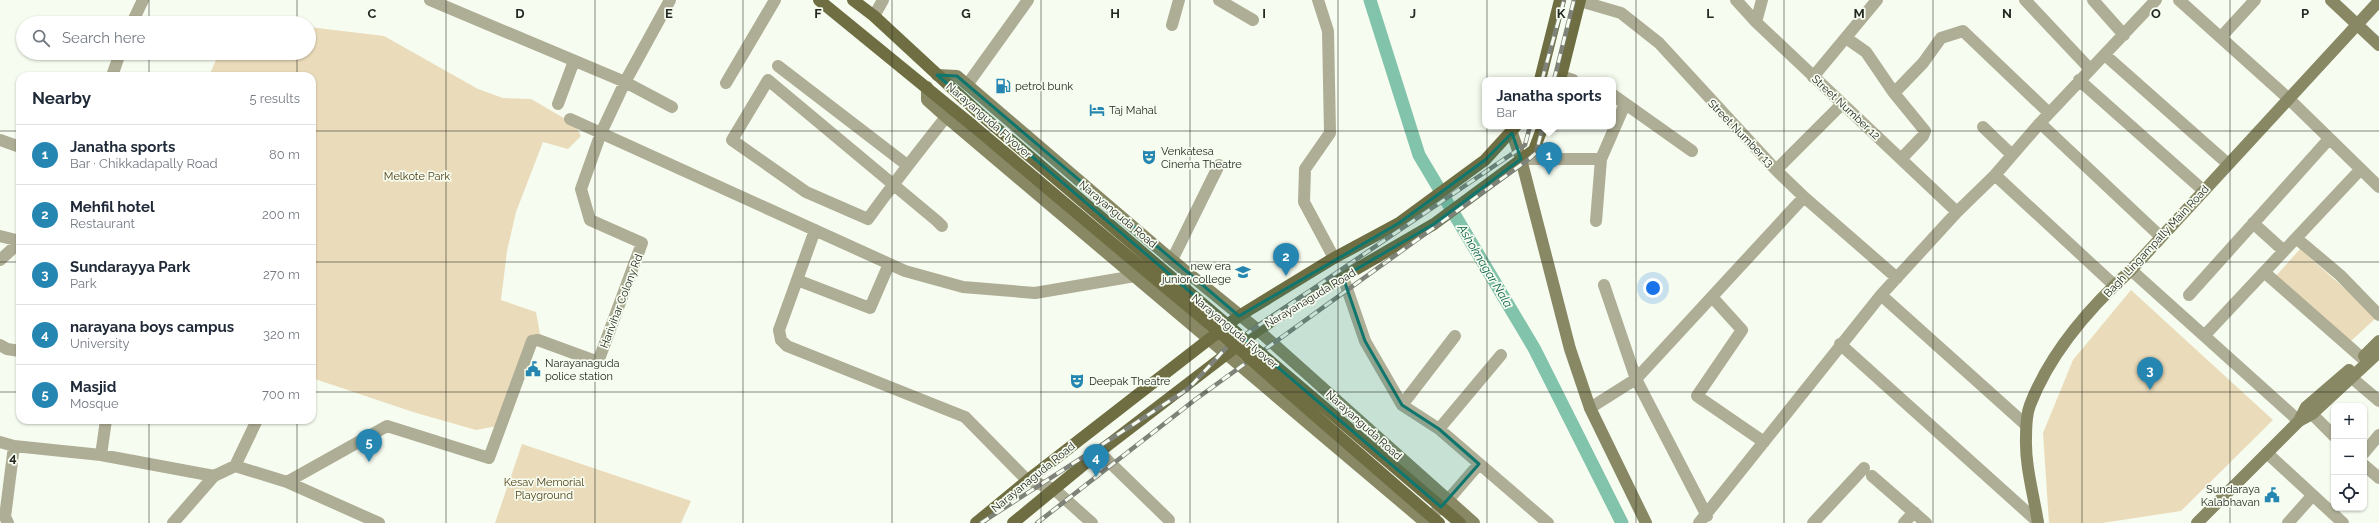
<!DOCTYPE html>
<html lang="en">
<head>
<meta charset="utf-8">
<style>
	:root { --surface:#fff; --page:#f6f6f7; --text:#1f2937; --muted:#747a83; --line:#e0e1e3; --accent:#2486b1 }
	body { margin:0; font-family:Raleway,sans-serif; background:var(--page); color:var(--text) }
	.controls { position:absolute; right:12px; bottom:12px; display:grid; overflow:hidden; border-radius:8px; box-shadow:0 1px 3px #0004 }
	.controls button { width:36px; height:36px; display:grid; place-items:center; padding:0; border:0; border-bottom:1px solid var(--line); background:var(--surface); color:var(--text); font:20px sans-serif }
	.you { position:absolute; left:1653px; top:288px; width:14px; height:14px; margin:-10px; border:3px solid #fff; border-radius:50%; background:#1a73e8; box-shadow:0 0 0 6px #1a73e833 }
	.badge { display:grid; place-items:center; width:26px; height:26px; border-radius:50%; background:var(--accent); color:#fff; font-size:13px; font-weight:700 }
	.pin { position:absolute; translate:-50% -33px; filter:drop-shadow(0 1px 2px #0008) }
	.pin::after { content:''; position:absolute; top:21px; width:14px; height:12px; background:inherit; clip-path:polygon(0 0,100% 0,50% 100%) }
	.popup { position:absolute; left:1482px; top:77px; width:134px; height:52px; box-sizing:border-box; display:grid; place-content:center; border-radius:8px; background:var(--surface); filter:drop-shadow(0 1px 3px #0005); font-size:13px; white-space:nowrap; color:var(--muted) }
	.popup b { font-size:15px; color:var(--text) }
	.popup::after { content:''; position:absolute; left:50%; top:100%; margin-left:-8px; border:8px solid transparent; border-top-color:var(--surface) }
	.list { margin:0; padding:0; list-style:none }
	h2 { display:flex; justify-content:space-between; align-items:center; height:52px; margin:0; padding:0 16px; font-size:17px }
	h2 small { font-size:13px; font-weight:400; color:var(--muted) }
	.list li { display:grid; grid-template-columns:26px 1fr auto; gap:12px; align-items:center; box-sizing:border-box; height:60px; padding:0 16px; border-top:1px solid var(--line) }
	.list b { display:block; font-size:15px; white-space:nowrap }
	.list p { margin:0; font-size:13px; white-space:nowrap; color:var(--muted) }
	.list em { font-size:13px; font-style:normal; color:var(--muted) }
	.icon { flex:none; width:22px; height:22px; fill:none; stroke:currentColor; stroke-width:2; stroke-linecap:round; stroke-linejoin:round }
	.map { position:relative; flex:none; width:2379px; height:523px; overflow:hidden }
	.search { position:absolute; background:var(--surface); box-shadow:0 1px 3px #0004; left:16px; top:16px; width:300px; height:44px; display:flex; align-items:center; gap:10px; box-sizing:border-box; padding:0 14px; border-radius:22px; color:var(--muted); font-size:15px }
	.panel { position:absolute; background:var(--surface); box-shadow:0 1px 3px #0004; left:16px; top:72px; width:300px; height:352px; border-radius:12px }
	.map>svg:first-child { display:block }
	.green { fill:#eadbba }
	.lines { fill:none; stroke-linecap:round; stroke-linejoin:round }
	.canal { stroke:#82c3ab; stroke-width:13 }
	.street { stroke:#aead95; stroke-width:12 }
	.secondary { stroke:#898865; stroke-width:12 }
	.primary { stroke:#6f6e42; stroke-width:12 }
	.rail-casing { stroke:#7e8279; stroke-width:4.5 }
	.rail { stroke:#f6fcef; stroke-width:3; stroke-dasharray:9; stroke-linecap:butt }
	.primary-bridge { stroke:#6f6e42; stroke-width:12 }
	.marked { fill:#0f766e; fill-opacity:0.2; stroke:#0f766e; stroke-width:3; stroke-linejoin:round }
	.grid { fill:none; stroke:#252823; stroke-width:1; stroke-opacity:0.55 }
	.labels { text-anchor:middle; stroke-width:3.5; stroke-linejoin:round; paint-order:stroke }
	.poi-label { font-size:11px; fill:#252823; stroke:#f6fcef; text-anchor:start }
	.street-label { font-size:11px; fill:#252823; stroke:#f6fcef }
	.park-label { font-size:11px; fill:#524117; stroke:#f6fcef }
	.water-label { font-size:12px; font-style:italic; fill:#025d47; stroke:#f6fcef }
	.grid-label { font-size:13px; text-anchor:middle; font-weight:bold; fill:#252823; stroke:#f6fcef; stroke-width:3.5; stroke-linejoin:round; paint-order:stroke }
</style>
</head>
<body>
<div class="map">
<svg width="2379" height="523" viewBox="0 0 2379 523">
	<rect width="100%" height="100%" fill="#f6fcef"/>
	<path class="green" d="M309 27 384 36 478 89 503 98 531 99 574 124 581 136 568 149 543 142 516 212 507 251 501 300 536 312 540 334 497 426 476 430 413 412 312 378V76H209L219 53H309Z
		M2300 249 2377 317 2351 341 2275 277Z
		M2131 290 2273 420 2181 511 2102 523H2049L2043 433 2073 360Z
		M522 444 691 501 681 523H495Z"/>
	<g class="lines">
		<path class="canal" d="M1370 0 1419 155 1534 348 1622 523"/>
		<path class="street" d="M430 0 625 82 672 107
			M1219 0 1253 20
			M1318 0 1328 31 1330 133 1305 169 1304 202 1334 258
			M1736 0 1756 22 1957 212
			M2025 0 2090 69
			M2093 0 2124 35
			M2179 0 2289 99 2379 187
			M1580 1 1621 13 1659 43 1776 170 1804 197 1897 278
			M874 16 883 0
			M1756 22 1762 0
			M132 23 143 0
			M1172 25 1179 0
			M2221 37 2255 0
			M1846 38 1866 52 1894 93 1925 131 1923 136 1901 159
			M2105 55 2227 163
			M778 66 907 165
			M112 76 120 53
			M1561 76 1573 80
			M1813 77 1877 0
			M2079 80 2204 191
			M726 83 775 0
			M967 85 1028 0
			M1894 93 1923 63 1941 38 1963 31 2049 113
			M1613 95 1692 151
			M558 104 574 61
			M570 119 905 271 963 287 1035 293 1135 276
			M2040 123 2160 236
			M1983 127 2012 155
			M0 140 20 147
			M1521 159H1601
			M1776 170 1842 104
			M1995 175 2114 285
			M1596 221 1601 159 1625 104
			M2253 223 2284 251
			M942 226 937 221 768 80 732 140 806 192 868 219C893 184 919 151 946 117
			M815 230 779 330 781 340 787 346 965 417 1027 480 1054 489 1092 523
			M0 236 20 241
			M2296 238 2340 275 2379 315
			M0 260 20 242
			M1172 260 1219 165
			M2131 270 2299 421
			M2264 272 2362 358
			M1343 277 1365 341 1402 405 1439 429 1548 523
			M797 280 870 308 889 264
			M1604 285 1636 379 1707 516
			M1881 295 2026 425
			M2189 295 2329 139
			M1713 298 1742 330 1697 396 1764 442
			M2205 335 2360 170
			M1840 344 2038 522
			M0 345 7 349 20 351
			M2352 378 2379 401
			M1402 405 1455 336
			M1590 408 1636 379 1804 197
			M2312 414 2334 436
			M1439 429 1501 355
			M0 442 14 446 101 455 214 476
			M1099 452 1169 520
			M2267 453 2343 523
			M2364 453 2379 435
			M101 455 106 420
			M2364 465 2379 478
			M235 466 287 482 379 523
			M1872 476 1926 523
			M287 482 387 426 489 458 532 341 538 340 598 362 642 243 590 220 581 189 601 133 625 82 670 0
			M8 523 5 517 14 446
			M173 523 214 476 235 466 257 420
			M1424 523 1448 500 1479 464
			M1699 523 1881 295 1957 212 1995 175 2040 123 2156 0
			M1813 523 1864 468
			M1904 523 1914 512
			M2288 523 2312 496"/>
		<path class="secondary" d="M2331 0 2379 45
			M937 75 957 76 1172 260 1258 330 1474 523
			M927 87V100L946 117 1426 523
			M1512 133 1521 159 1570 349 1590 408 1646 523
			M2364 356 2379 341
			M2299 421 2306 407 2349 370
			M2038 523C2034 496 2025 466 2026 438 2026 428 2026 415 2030 405 2050 353 2090 307 2131 270L2379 1
			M2197 523 2299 421 2312 414 2379 352"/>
		<path class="primary" d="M819 0 972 125
			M853 0 874 16 980 114
			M1540 80 1560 0
			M1560 80 1580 0
			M976 523 1033 476 1239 316 1334 258 1399 223 1485 160 1516 126
			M1013 523 1099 452 1258 330 1303 300 1434 224 1534 150 1543 126"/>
		<g class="rail-casing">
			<path id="rail" d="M1542 80 1564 0
				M1554 80 1574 0
				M981 523 1188 389 1227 347 1525 145 1530 126
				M1037 523 1196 399 1529 159 1536 153 1543 126"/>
		</g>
		<use href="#rail" class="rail"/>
		<path class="primary-bridge" d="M980 114 1460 523
			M972 125 1241 351 1439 523"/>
	</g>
	<path class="marked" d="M937 75 957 76 1239 316 1399 223 1485 160 1512 133 1521 159 1434 224 1343 277 1365 341 1402 405 1439 429 1479 464 1441 507Z"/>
	<path class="grid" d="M149 0V23M297 0V23M446 0V523M595 0V523M743 0V523M892 0V523M1041 0V523M1190 0V523M1338 0V523M1487 0V523M1636 0V523M1784 0V523M1933 0V523M2082 0V523M2230 0V523M149 53V76M297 53V76M0 131H20M312 131H2379M0 262H20M312 262H2379M0 392H20M312 392H2379M149 420V523M297 420V523"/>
	<defs>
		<g id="fuel-bare" transform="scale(1.2)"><path d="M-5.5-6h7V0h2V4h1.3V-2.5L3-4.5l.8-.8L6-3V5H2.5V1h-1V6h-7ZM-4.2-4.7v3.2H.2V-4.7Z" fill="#2486b1" stroke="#f6fcef" stroke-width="2.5" paint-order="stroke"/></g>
		<g id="hotel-bare" transform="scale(1.2)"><path d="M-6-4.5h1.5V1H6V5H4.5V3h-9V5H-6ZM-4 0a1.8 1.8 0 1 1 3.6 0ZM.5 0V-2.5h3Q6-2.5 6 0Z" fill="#2486b1" stroke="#f6fcef" stroke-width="2.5" paint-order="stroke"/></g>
		<g id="theatre-bare" transform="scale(1.2)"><path d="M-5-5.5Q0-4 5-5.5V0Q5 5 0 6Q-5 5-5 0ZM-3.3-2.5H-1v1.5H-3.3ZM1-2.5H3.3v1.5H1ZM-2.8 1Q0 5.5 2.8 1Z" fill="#2486b1" stroke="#f6fcef" stroke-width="2.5" paint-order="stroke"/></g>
		<g id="university-bare" transform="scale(1.2)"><path d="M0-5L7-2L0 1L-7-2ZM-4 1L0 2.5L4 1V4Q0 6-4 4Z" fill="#2486b1" stroke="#f6fcef" stroke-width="2.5" paint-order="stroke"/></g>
		<g id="civic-bare" transform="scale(1.2)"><path d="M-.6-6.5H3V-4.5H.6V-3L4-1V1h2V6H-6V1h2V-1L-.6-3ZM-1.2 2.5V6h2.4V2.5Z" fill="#2486b1" stroke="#f6fcef" stroke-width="2.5" paint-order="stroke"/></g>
	</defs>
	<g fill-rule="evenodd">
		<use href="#fuel-bare" x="1003" y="86"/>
		<use href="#hotel-bare" x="1097" y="110"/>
		<use href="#theatre-bare" x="1149" y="157"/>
		<use href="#university-bare" x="1243" y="272"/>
		<use href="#civic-bare" x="533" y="369"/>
		<use href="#theatre-bare" x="1077" y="381"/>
		<use href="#civic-bare" x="2272" y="495"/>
	</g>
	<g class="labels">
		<g class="poi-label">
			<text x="1015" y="90">petrol bunk</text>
			<text x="1109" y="114">Taj Mahal</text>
			<text x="1161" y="155">Venkatesa<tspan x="1161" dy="13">Cinema Theatre</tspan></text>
			<text x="1231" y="270" text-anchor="end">new era<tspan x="1231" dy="13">junior college</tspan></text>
			<text x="545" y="367">Narayanaguda<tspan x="545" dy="13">police station</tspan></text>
			<text x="1089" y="385">Deepak Theatre</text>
			<text x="2260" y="493" text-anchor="end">Sundaraya<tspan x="2260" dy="13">Kalabhavan</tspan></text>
		</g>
		<g class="street-label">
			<text transform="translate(1846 107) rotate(43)" y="4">Street Number 12</text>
			<text transform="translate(989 120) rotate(41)" y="4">Narayanguda Flyover</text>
			<text transform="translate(1741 133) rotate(46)" y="4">Street Number 13</text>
			<text transform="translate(1118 214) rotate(40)" y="4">Narayanguda Road</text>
			<text transform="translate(2156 241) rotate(-47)" y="4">Bagh Lingampally Main Road</text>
			<text transform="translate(1310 298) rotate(-31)" y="4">Narayanaguda Road</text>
			<text transform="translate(621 301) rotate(-69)" y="4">Harivihar Colony Rd</text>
			<text transform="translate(1235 331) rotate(40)" y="4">Narayanguda Flyover</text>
			<text transform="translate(1364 425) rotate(42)" y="4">Narayanguda Road</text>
			<text transform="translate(1033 477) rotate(-39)" y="4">Narayanaguda Road</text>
		</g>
		<g class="park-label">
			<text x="417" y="180">Melkote Park</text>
			<text x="544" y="486">Kesav Memorial<tspan x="544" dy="13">Playground</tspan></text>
		</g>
		<g class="water-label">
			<text transform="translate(1485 266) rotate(59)" y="4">Ashoknagar Nala</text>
		</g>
	</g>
	<g class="grid-label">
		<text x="372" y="18">C</text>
		<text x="520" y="18">D</text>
		<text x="669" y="18">E</text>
		<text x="818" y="18">F</text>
		<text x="966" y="18">G</text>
		<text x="1115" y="18">H</text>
		<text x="1264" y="18">I</text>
		<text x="1413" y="18">J</text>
		<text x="1561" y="18">K</text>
		<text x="1710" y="18">L</text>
		<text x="1859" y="18">M</text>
		<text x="2007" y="18">N</text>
		<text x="2156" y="18">O</text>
		<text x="2305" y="18">P</text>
		<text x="13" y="462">4</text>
	</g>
</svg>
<div class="controls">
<button>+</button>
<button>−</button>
<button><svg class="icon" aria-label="locate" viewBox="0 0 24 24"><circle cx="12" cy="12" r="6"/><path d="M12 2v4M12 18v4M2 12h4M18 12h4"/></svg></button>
</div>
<div class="you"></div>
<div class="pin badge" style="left:1549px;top:175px">1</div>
<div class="popup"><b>Janatha sports</b>Bar</div>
<div class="pin badge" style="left:1286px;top:276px">2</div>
<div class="pin badge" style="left:2150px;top:390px">3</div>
<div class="pin badge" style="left:1096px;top:477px">4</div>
<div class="pin badge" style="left:369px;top:462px">5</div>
<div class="search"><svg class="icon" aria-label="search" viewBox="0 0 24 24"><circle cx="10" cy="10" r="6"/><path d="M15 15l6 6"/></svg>Search here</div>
<section class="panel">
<h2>Nearby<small>5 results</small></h2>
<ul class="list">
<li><span class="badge">1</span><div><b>Janatha sports</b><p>Bar · Chikkadapally Road</p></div><em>80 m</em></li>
<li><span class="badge">2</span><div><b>Mehfil hotel</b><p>Restaurant</p></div><em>200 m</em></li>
<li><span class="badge">3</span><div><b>Sundarayya Park</b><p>Park</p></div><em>270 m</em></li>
<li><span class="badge">4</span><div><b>narayana boys campus</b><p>University</p></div><em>320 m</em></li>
<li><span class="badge">5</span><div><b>Masjid</b><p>Mosque</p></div><em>700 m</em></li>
</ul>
</section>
</div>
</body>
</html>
